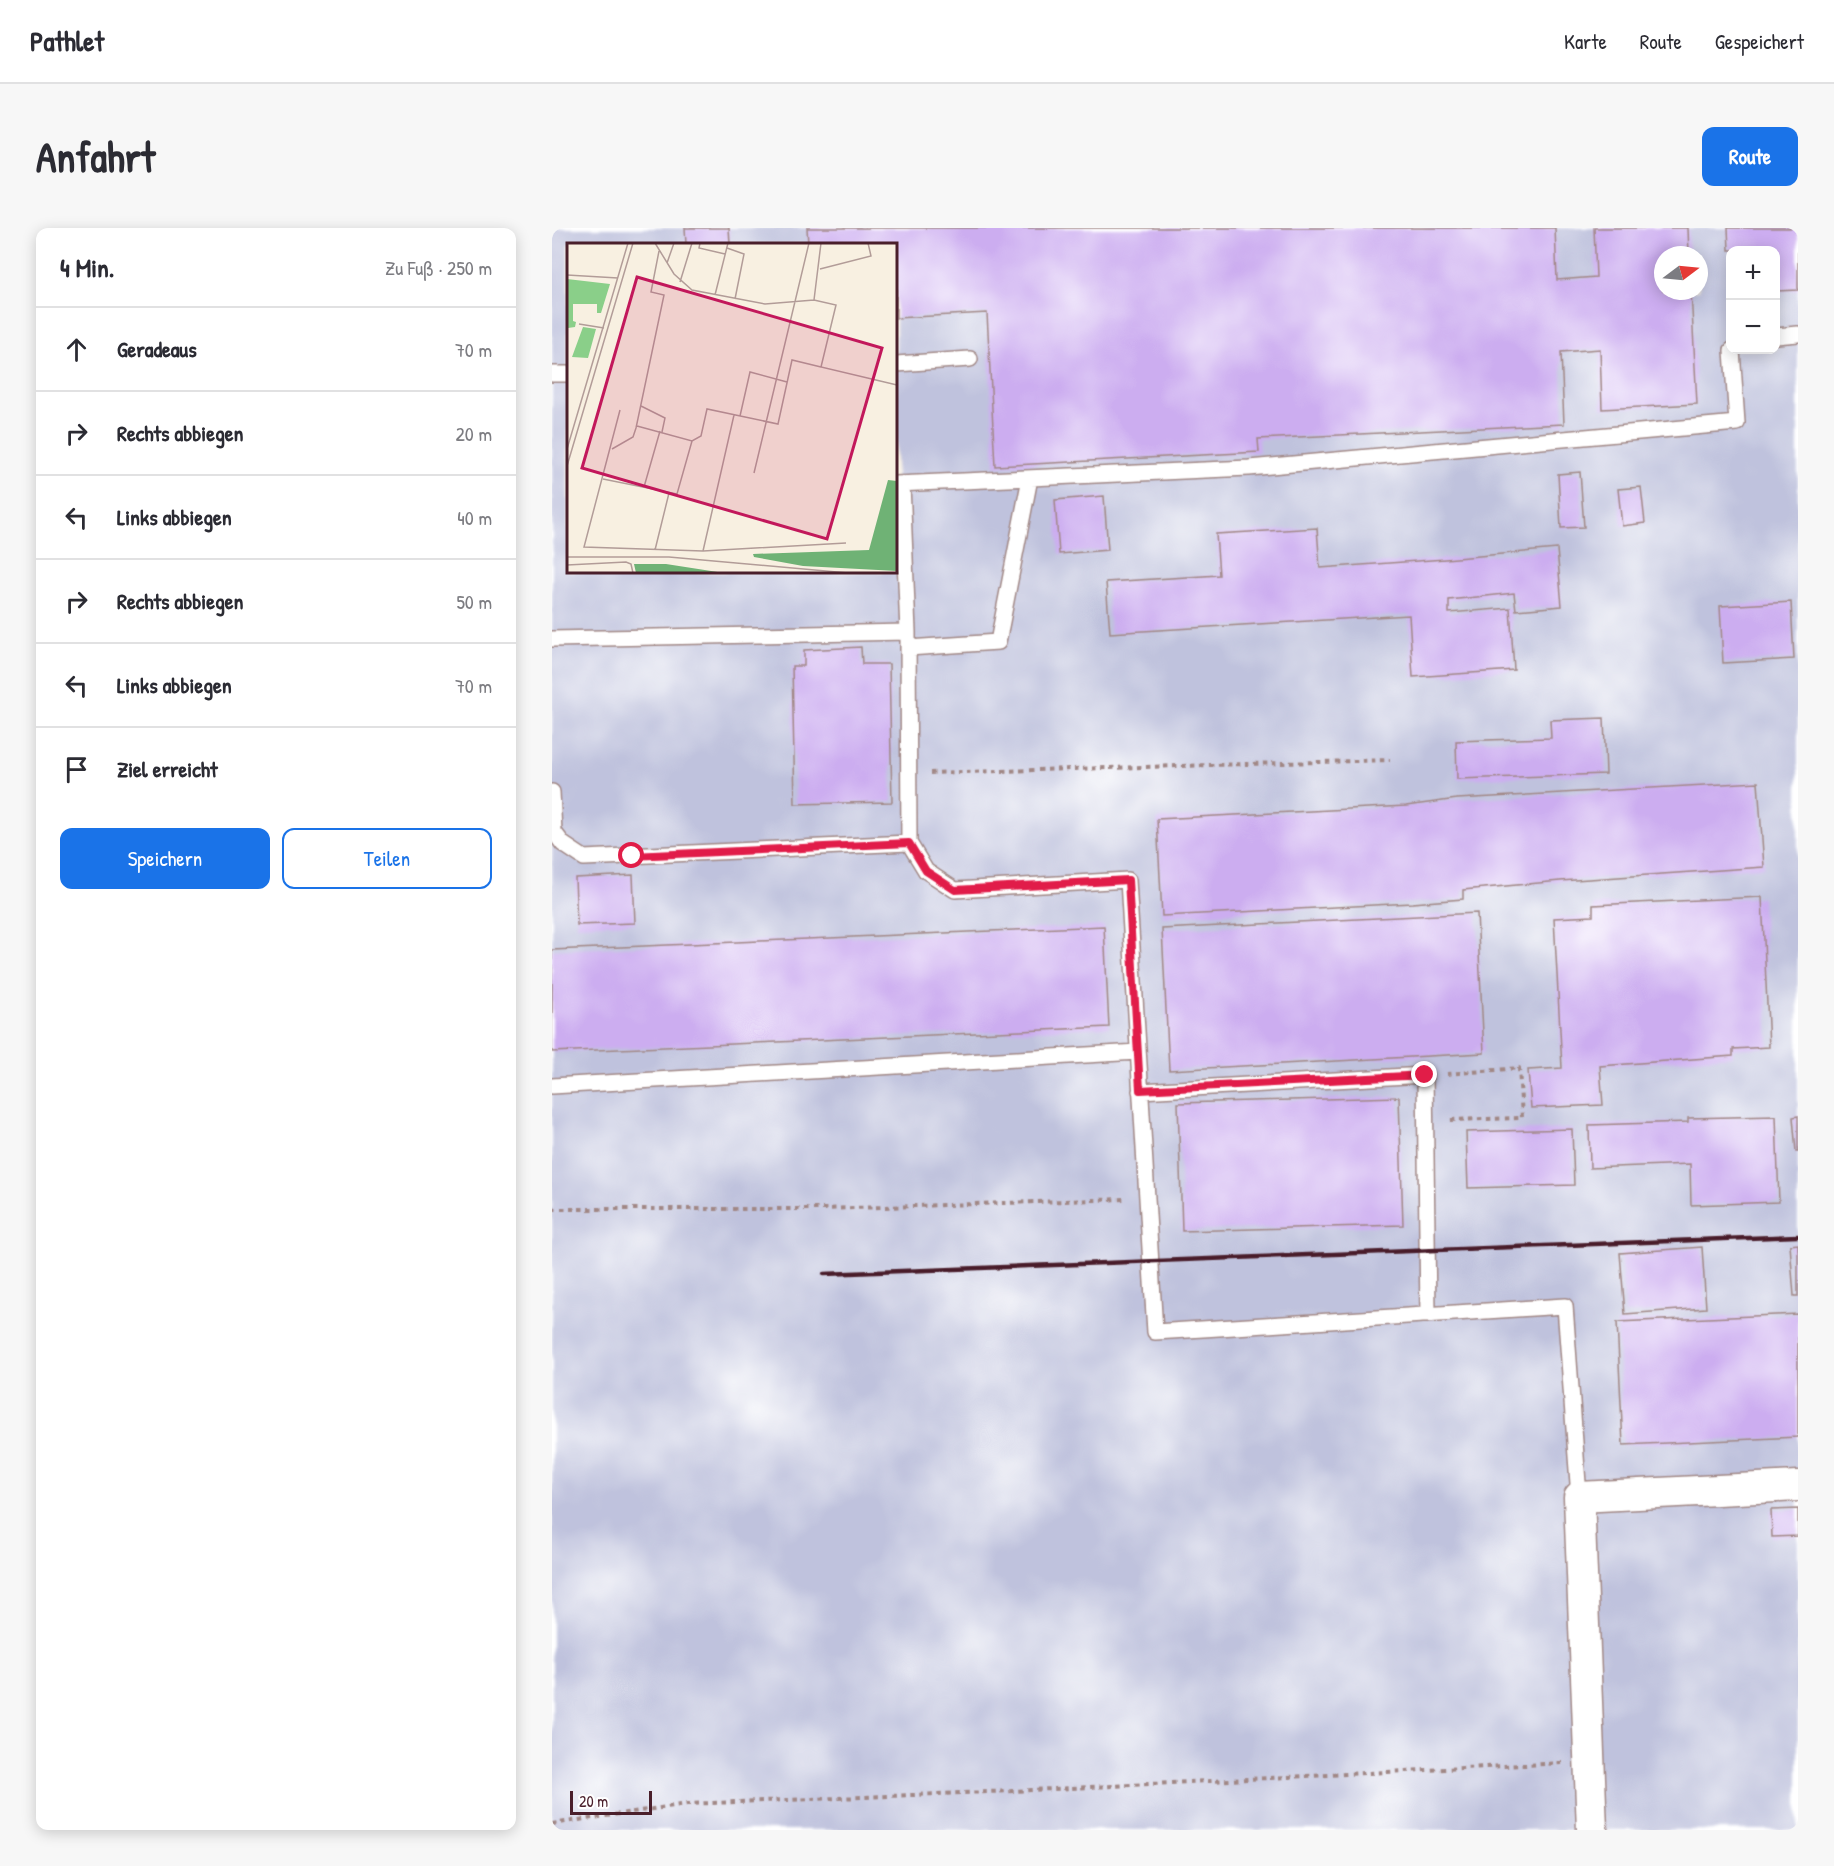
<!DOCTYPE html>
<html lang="de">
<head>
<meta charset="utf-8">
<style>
	:root { --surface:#fff; --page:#f7f7f7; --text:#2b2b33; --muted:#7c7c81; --line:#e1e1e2; --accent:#1a73e8 }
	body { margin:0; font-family:"Patrick Hand",sans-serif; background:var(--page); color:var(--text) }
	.controls { position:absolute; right:18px; top:18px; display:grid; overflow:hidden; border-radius:12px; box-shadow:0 3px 15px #0003 }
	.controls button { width:54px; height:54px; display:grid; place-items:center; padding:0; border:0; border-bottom:2px solid var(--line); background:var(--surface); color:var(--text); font:30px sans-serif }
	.compass { position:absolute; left:1102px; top:18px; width:54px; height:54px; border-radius:50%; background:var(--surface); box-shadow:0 3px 15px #0003; rotate:74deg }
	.scale { position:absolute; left:18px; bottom:15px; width:82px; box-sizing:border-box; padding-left:6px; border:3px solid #4a1f2b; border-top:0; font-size:16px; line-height:21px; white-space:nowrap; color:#4a1f2b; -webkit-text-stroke:4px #fff; paint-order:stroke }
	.stop { position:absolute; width:18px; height:18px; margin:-14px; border:4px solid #e11d48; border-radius:50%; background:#fff }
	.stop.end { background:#e11d48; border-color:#fff; box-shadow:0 2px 6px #0008 }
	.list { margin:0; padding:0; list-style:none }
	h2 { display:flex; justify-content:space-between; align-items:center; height:78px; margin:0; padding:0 24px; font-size:26px }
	h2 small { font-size:20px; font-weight:400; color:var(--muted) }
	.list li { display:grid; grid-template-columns:39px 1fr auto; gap:18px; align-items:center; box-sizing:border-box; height:84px; padding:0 24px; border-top:2px solid var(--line) }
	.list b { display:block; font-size:22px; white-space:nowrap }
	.list em { font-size:20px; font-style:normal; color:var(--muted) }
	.actions { display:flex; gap:12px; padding:18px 24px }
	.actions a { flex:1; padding:14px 0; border:2px solid var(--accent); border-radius:12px; text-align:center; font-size:21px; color:var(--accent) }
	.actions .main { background:var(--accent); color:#fff }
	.icon { flex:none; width:33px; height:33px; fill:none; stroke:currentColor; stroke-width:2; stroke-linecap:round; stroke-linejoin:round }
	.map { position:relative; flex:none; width:1246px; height:1602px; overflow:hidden; border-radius:12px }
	header { display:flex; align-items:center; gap:36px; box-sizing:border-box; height:84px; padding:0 30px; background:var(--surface); border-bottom:2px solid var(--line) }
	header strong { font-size:28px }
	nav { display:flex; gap:33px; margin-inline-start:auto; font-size:21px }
	.intro { display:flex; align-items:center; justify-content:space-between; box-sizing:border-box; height:144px; padding:0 36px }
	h1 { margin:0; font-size:42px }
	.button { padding:15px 27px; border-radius:12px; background:var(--accent); color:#fff; font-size:21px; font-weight:700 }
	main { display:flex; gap:36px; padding:0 36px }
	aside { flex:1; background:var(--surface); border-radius:12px; box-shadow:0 3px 15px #0003 }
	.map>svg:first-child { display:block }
	.industrial { fill:#bfc2dd; fill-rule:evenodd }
	.building { fill:#ccadf0 }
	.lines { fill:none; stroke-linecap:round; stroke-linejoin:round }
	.service-casing { stroke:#a18886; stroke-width:18 }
	.minor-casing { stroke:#a18886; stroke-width:33 }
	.path { stroke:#a18886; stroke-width:4; stroke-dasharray:4.5 4.5; stroke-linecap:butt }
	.service { stroke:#fff; stroke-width:15 }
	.minor { stroke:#fff; stroke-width:30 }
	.rail { stroke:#4a1f2b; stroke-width:4.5 }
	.route { stroke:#e11d48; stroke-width:8 }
	.inset-road { fill:none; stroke:#b29c98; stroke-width:1.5 }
	.view { fill:#c2185b; fill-opacity:0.15; stroke:#c2185b; stroke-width:3 }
	.inset-edge { fill:none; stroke:#4a1f2b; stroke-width:3 }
</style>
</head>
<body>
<header>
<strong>Pathlet</strong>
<nav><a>Karte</a><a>Route</a><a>Gespeichert</a></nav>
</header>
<div class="intro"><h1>Anfahrt</h1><a class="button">Route</a></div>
<main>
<aside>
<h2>4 Min.<small>Zu Fuß · 250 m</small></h2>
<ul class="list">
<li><svg class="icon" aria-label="ahead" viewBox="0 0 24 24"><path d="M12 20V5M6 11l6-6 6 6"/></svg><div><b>Geradeaus</b></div><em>70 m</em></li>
<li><svg class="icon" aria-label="right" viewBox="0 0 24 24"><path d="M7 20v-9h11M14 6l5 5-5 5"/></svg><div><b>Rechts abbiegen</b></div><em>20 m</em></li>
<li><svg class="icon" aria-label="left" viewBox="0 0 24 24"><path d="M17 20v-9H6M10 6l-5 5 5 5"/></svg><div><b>Links abbiegen</b></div><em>40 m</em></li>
<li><svg class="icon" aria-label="right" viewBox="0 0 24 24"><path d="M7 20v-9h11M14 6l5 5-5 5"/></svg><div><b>Rechts abbiegen</b></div><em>50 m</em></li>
<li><svg class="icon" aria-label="left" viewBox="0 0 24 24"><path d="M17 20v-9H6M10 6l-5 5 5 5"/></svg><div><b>Links abbiegen</b></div><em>70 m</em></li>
<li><svg class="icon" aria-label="arrive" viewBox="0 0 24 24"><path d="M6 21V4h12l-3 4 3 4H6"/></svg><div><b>Ziel erreicht</b></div></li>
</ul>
<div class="actions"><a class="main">Speichern</a><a>Teilen</a></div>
</aside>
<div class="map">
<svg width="1246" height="1602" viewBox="0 0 1246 1602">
	<rect width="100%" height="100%" fill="#fff"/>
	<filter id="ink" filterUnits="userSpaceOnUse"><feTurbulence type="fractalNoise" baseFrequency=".0167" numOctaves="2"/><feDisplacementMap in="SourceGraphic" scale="12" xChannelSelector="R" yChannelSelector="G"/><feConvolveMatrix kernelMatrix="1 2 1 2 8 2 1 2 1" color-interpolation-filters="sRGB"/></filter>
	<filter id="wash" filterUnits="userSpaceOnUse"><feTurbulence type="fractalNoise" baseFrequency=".008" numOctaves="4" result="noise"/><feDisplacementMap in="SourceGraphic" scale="24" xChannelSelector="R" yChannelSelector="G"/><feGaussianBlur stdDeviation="1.35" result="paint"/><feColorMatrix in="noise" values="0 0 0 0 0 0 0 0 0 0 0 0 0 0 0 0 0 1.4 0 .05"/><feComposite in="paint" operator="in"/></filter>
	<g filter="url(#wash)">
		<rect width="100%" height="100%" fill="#f8f0e1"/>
		<path class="industrial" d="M0 0H1246V1602H0ZM16 16H344V344H16ZM1178 22H1224V122H1178ZM1111 27H1147V63H1111Z"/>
		<g id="blocks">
			<path class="building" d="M133 0H177L178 16H134Z
				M255 0H1003L1005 52 1044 49 1042 0H1136L1137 27H1111V63H1139L1145 176 1050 181 1048 121 1009 124 1012 196 706 211 707 224 443 238 435 85 344 90V16H256Z
				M1176 0H1246V62L1224 63V22H1177Z
				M1028 244 1032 299 1009 300 1006 246Z
				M1089 259 1093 295 1070 298 1066 261Z
				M552 268 556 322 507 326 503 272Z
				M765 300 768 340 893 331 1005 321 1010 378 964 382 962 365 897 372V385L958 380 962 442 861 449 857 387 558 405 554 354 667 347 664 306Z
				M1239 374 1242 431 1171 435 1168 378Z
				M309 419 310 436H337L340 574 243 576 240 438H252V422Z
				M1052 490 1054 546 905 551 904 513 999 510 998 492Z
				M1206 554 1212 639 1008 653 911 662V671L860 675 610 688 605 591 854 578 905 571Z
				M81 647 83 695 25 697 23 650Z
				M1210 669 1217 819 1181 821V828L1048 838 1051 877 979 880 976 842 1010 840 1002 690 1041 688V677Z
				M925 685 932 825 617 842 610 701Z
				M552 698 557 799 0 824V722Z
				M847 869 851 997 630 1003 626 875Z
				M1224 888 1227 974 1139 977 1138 936 1038 940 1037 897 1136 894V890Z
				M1246 888V924H1244L1241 889Z
				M1020 901 1022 957 916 960 914 904Z
				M1246 1016V1068H1242L1238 1017Z
				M1150 1019 1154 1080 1073 1086 1068 1025Z
				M1246 1086V1209L1071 1217 1065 1094Z
				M1246 1281V1308L1220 1309 1219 1282Z"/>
		</g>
	</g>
	<g filter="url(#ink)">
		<use href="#blocks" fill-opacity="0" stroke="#a18886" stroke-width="1.5"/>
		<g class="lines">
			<g class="service-casing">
				<path id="service" d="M1224 108 1246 106
					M344 136 418 131
					M0 146H16
					M344 256 697 240 1185 195 1180 122
					M350 256 356 404 357 615 374 643 403 662 576 652 603 1104 1013 1078 1027 1269
					M0 411 356 404
					M356 420 446 414 478 250
					M0 564 2 604 11 616 32 630 357 615
					M0 858 586 824
					M588 863 873 847 876 1087"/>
			</g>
			<g class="minor-casing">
				<path id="minor" d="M1040 1602 1027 1269 1246 1258"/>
			</g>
			<path class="path" d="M378 545 838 532
				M895 846 967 840 970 890 895 892
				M0 981H272L573 971
				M0 1596 135 1576 461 1563 1011 1535"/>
			<use href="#service" class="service"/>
			<use href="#minor" class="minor"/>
			<path class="rail" d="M272 1046 1246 1008"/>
		</g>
	</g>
	<g class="lines" filter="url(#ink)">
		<path class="route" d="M80 628 357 615 374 643 403 662 576 652 588 862 873 847"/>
	</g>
	<g transform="translate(15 15)">
		<rect width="330" height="330" fill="#f8f0e1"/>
		<path d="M0 36 43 41 34 70H30V61H6V78L9 79 8 84 1 85 0 91ZM16 84 29 86 21 115 5 114Z" fill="#8acf89"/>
		<path d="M321 237 330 238V328L236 323 187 314 186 311 302 307ZM67 321H99L157 330H69Z" fill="#6fb275"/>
		<path class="inset-road" d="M88 0 107 31 125 47 198 61 247 57 269 62 254 124 330 142M133 0 132 5 158 11M160 5 177 11 168 56M100 20 107 0M253 26 304 13 301 0M0 32 51 35M113 39 125 0M148 52 161 0M247 57 254 0M12 81 37 85M74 163 98 175 95 189M53 167 17 304 136 308 279 300M173 173 183 129 220 139M70 183 125 198 134 193 140 166 211 181 225 117 254 124M0 206 61 0M45 206 66 194 69 185 97 52 84 49 92 8M0 223 66 0M187 230 242 0M36 236 110 251 125 198M77 244 93 188M88 307 102 250M136 308 167 172M0 314H102L281 330M0 322 59 319 64 321 66 330"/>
		<path class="view" d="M70 34 315 105 260 296 15 225Z"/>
		<rect width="330" height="330" class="inset-edge"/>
	</g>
</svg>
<div class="controls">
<button>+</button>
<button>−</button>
</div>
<svg class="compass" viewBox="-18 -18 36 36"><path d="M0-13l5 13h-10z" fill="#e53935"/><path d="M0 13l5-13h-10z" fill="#7c7c81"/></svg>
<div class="scale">20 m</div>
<div class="stop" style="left:80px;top:628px"></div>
<div class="stop end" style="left:873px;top:847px"></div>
</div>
</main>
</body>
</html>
